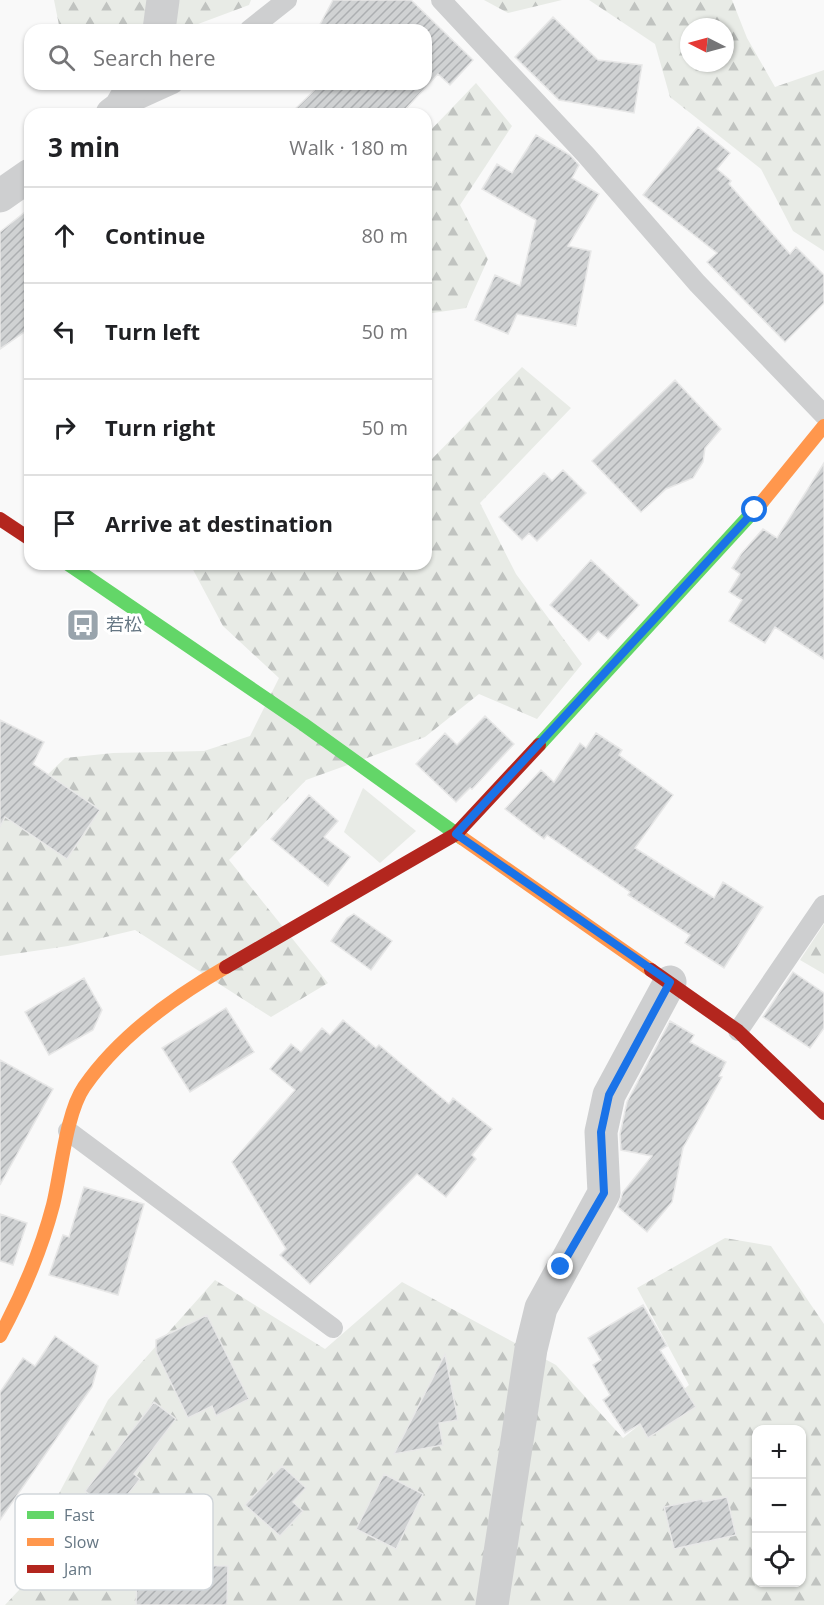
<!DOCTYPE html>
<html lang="en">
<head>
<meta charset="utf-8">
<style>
	:root { --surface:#fff; --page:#f6f6f6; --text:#202124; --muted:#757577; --line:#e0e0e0 }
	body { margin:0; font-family:"Open Sans","Noto Sans JP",sans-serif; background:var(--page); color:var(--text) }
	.controls { position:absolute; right:18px; bottom:18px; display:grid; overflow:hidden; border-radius:12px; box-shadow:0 2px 4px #0004 }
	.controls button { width:54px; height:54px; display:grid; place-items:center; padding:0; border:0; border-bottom:2px solid var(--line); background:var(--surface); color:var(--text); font:30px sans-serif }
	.compass { position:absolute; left:680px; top:18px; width:54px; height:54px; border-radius:50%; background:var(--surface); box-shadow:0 2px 4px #0004; rotate:276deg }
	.stop { position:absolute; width:18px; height:18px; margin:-14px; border:4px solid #1a73e8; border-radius:50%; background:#fff }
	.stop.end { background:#1a73e8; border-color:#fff; box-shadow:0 2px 6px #0008 }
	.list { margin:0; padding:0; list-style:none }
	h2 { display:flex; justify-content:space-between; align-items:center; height:78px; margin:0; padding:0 24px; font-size:26px }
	h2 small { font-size:20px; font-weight:400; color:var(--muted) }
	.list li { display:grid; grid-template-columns:39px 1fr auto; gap:18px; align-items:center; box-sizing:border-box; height:96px; padding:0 24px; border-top:2px solid var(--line) }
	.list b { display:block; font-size:22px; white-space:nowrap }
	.list em { font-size:20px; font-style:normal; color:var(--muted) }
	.icon { flex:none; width:33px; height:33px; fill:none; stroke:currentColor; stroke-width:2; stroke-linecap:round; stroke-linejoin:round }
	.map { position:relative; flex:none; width:824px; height:1605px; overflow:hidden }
	.search { position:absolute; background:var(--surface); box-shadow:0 2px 4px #0004; left:24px; top:24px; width:408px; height:66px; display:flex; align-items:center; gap:15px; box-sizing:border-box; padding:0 21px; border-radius:18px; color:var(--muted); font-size:22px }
	.panel { position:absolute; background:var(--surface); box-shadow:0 2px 4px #0004; left:24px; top:108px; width:408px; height:462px; border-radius:18px }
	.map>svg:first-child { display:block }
	.forest { fill:url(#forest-firs); fill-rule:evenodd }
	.park { fill:#e8ebe6 }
	.building { fill:url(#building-hatch); stroke:#e8e8e8; stroke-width:1.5 }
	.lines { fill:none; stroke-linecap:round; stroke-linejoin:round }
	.lane { stroke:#cecfd0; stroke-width:20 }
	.street { stroke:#cecfd0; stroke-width:33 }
	.fast { stroke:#63d668; stroke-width:14 }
	.slow { stroke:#ff974d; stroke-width:14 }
	.jam { stroke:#b3261e; stroke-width:14 }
	.route { stroke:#1a73e8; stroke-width:8 }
	.labels { text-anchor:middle; stroke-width:6; stroke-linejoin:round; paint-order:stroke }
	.poi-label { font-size:18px; fill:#657683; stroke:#fff; text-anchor:start }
	.key { fill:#fff; stroke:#d1d6da; stroke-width:1.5 }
	.key-label { font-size:16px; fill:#657683 }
</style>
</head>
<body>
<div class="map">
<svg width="824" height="1605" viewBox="0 0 824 1605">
	<defs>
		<pattern id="forest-firs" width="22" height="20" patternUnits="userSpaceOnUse" patternTransform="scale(1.5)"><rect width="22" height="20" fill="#e8ebe6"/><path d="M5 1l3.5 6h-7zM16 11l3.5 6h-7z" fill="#c0c3c0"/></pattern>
		<pattern id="building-hatch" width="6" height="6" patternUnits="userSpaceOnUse" patternTransform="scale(1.5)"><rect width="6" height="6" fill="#d0d2d3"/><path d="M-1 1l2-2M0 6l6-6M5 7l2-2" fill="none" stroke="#acafb1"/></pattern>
	</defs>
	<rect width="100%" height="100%" fill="#f9f9f9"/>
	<path class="forest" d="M54 0H251L249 5 182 30H60Z
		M484 0H562L508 13Z
		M589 0H732L747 38 775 87 824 70V251L793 231 761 169 670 97 655 44ZM689 27H725V63H689Z
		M476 83 512 126 460 205 488 259 466 308 426 314V135Z
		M522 367 571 408 480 503 516 574 582 664 537 719 479 694 425 737 306 780 229 860 328 983 271 1017 135 930 68 946 0 956V820L65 758 113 753 204 751 250 736 279 678 223 626 190 564H426V465Z
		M824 924V974L800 960Z
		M725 1238 771 1246 824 1324V1605H5L75 1530 54 1503 108 1400 215 1280 325 1349 402 1282 556 1365 623 1438 689 1385 637 1288ZM756 1430H802V1582H756Z"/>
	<path class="park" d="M363 788 416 831 380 863 344 832Z"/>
	<path class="building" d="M333 0H411L473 60 450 85 438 74 401 114H290L321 84H426V30H317Z
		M553 17 598 60 642 65 634 113 559 100 515 57Z
		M698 127 730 153 717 169 731 181 729 184 790 254 796 247 824 275V303L785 342 707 262 717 253 643 195Z
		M536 135 570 155 579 165 572 178 599 194 568 246 591 251 576 326 517 314 508 334 475 320 495 275 520 286 536 220 482 189 497 164 512 173Z
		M30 208V328L0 349V232Z
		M675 380 721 429 705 448 703 462 693 478 666 489 641 512 592 461Z
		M824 463V659L775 627 765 643 729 621 742 600 729 592 740 574 732 568 741 554 763 529 777 538Z
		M563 470 586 493 537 541 529 533 522 540 499 517 544 473 552 481Z
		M591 560 639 605 608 639 598 631 589 641 550 605Z
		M485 716 514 744 472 789 470 788 456 802 416 764 445 733 457 745Z
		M0 720 44 742 33 764 100 810 67 859 5 817 0 827Z
		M596 733 622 750 619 755 673 795 635 848 714 898 723 882 763 907 724 968 685 943 690 935 628 895 630 892 547 835 544 839 505 809 541 770 554 782 580 743 586 748Z
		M309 795 338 821 324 837 350 857 328 886 271 839Z
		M354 914 392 941 371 970 331 941 347 918Z
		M793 972 824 993V1028L810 1048 763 1017Z
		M84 978 102 1010 93 1030 49 1055 25 1012Z
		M226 1008 254 1052 190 1092 162 1048Z
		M343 1020 376 1048 379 1045 449 1104 453 1098 492 1129 472 1155 476 1159 446 1197 417 1174 310 1284 280 1255 286 1249 232 1162 295 1090 270 1069 291 1044 301 1052 322 1028 330 1035Z
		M670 1021 694 1035 690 1042 726 1062 719 1076 722 1077 683 1148 672 1202 647 1232 618 1207 623 1192 652 1156 621 1150 620 1134 627 1102Z
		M0 1060 53 1089 0 1185Z
		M84 1187 144 1204 118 1295 49 1275 63 1235 69 1237Z
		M0 1214 27 1223 13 1265 0 1261Z
		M643 1305 667 1346 660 1350 696 1407 648 1438 640 1424 625 1433 603 1400 610 1395 593 1365 601 1360 588 1338Z
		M207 1315 249 1399 216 1416 212 1406 188 1418 156 1352V1340Z
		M55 1336 98 1366 92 1387 0 1520V1392L23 1358 35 1366Z
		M445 1354 458 1420 439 1423 443 1445 394 1454Z
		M154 1402 176 1419 134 1474 140 1479 113 1513 85 1491Z
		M282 1466 306 1488 293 1502 303 1511 280 1536 245 1505Z
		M384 1474 423 1494 396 1549 356 1529Z
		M727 1497 736 1535 674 1549 664 1507 702 1499 703 1502Z
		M137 1564 228 1566 227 1605H136Z"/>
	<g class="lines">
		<path class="lane" d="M441 0 586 155 697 283 824 415
			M249 30 287 0
			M120 108 173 84
			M738 1031 824 905
			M68 1131 333 1328"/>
		<path class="street" d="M159 30 163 0
			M112 114 120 108 134 84
			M0 196 30 175
			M492 1605 531 1349 541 1308 604 1193 601 1132 609 1095 670 982"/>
		<path class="fast" d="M68 564 303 724 462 838
			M539 745 762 502"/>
		<path class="slow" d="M762 502 824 426
			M462 838 651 970
			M0 1336C22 1295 41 1251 53 1205 61 1173 66 1113 84 1087 119 1036 174 997 226 967"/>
		<path class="jam" d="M0 519 30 539
			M226 967 456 834 539 745
			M651 970 738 1031 824 1113"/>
	</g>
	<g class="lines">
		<path class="route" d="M561 1267 604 1193 601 1132 609 1095 670 982 456 834 755 510"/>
	</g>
	<defs>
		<g id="bus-square" transform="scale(1.725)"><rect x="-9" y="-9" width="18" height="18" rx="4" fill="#99a4ac" stroke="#fff"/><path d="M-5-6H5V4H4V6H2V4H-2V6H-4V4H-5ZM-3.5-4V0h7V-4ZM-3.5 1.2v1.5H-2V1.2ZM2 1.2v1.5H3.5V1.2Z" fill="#fff"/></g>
	</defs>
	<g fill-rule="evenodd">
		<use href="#bus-square" x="83" y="625"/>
	</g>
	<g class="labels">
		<g class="poi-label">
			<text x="106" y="631">若松</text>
		</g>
	</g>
	<rect x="15" y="1494" width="198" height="96" rx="9" class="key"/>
	<rect x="27" y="1511" width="27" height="8" fill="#63d668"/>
	<rect x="27" y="1538" width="27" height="8" fill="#ff974d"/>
	<rect x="27" y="1565" width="27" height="8" fill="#b3261e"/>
	<g class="key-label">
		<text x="64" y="1521">Fast</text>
		<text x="64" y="1548">Slow</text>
		<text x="64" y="1575">Jam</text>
	</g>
</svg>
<div class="controls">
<button>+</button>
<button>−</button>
<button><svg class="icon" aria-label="locate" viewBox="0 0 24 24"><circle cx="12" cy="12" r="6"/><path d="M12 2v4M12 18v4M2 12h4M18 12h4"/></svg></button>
</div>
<svg class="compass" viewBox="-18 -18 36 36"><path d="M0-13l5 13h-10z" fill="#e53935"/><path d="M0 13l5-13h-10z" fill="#757577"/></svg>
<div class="stop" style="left:755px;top:510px"></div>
<div class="stop end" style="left:561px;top:1267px"></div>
<div class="search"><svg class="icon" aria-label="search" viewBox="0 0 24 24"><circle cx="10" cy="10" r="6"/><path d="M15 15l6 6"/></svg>Search here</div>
<section class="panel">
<h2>3 min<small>Walk · 180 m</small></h2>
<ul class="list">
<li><svg class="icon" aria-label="ahead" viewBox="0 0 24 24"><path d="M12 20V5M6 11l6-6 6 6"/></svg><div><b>Continue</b></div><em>80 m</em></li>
<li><svg class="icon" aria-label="left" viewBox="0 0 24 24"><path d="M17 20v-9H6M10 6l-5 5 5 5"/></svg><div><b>Turn left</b></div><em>50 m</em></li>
<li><svg class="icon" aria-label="right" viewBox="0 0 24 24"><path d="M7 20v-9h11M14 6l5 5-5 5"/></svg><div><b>Turn right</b></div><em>50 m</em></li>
<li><svg class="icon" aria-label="arrive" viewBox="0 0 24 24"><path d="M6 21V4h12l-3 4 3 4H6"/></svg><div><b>Arrive at destination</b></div></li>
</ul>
</section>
</div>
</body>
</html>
